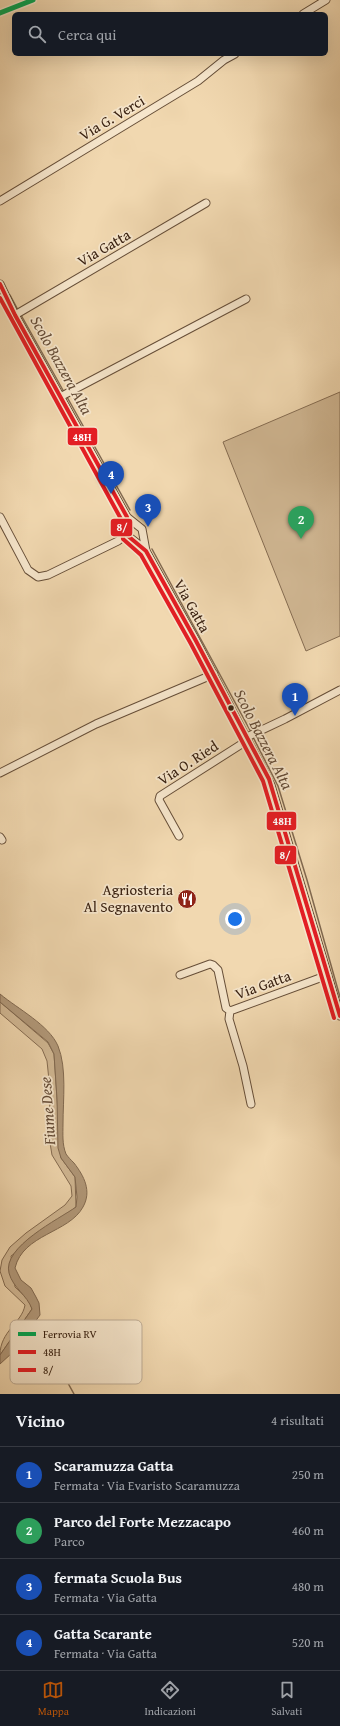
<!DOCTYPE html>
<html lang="it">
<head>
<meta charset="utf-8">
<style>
	:root { --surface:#171b24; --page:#242831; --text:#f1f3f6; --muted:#9ea1a6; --line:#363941; --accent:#b45309 }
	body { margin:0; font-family:"Gentium Book Plus",serif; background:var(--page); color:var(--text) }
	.you { position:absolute; left:235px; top:919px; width:14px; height:14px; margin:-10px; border:3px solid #fff; border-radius:50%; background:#1a73e8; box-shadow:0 0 0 6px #1a73e833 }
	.badge { display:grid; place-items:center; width:26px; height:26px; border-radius:50%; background:var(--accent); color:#fff; font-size:13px; font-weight:700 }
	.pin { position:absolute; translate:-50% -33px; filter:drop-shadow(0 1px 2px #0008) }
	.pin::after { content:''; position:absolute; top:21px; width:14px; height:12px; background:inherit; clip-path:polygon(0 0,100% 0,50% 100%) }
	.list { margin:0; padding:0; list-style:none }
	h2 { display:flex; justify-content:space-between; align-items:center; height:52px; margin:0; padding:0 16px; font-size:17px }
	h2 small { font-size:13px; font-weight:400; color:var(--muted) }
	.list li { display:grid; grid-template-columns:26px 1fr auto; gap:12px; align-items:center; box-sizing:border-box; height:56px; padding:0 16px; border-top:1px solid var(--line) }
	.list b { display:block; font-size:15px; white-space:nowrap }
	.list p { margin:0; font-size:13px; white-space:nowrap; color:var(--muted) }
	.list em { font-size:13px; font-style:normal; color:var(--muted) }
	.icon { flex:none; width:22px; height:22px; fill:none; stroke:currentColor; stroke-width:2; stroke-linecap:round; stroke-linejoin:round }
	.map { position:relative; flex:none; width:340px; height:1394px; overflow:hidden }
	.search { position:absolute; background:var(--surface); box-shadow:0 4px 16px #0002; left:12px; right:12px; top:12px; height:44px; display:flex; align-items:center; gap:10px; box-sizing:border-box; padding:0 14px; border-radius:6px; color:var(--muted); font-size:15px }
	.sheet { height:276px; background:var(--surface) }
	nav { display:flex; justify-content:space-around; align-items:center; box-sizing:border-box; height:56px; border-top:1px solid var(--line); background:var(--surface); font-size:11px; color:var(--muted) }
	nav a { display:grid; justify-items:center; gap:2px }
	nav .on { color:var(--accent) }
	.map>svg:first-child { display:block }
	.green { fill:#d2b995; stroke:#856c52 }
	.water { fill:#b2997a; stroke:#816950 }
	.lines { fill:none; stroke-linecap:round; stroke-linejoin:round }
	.stream { stroke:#816950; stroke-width:1.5 }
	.minor-casing { stroke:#664e38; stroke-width:9 }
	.minor { stroke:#f6e6cc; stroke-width:7 }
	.bus-1-casing { stroke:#f6e6cc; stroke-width:7 }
	.bus-2-casing { stroke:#f6e6cc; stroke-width:7 }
	.bus-1 { stroke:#e31e24; stroke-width:4 }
	.bus-2 { stroke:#e31e24; stroke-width:4 }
	.rail-1-casing { stroke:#f6e6cc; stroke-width:8 }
	.rail-1 { stroke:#00a651; stroke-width:5 }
	.bus-dot { fill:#382010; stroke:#f6e6cc; stroke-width:1.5 }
	.labels { text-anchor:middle; stroke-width:3.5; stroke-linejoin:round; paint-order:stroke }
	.street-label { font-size:15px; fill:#382010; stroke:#f6e6cc }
	.poi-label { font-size:15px; fill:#382010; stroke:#f6e6cc; text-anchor:end }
	.water-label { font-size:16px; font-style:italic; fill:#634a35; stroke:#f6e6cc }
	.key { fill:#f6e6cc; stroke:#bdab94; stroke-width:1 }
	.key-label { font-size:11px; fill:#382010 }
	.line-badge { stroke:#f6e6cc; stroke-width:1.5 }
	.badge-label { font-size:11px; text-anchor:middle; font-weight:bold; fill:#fff }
</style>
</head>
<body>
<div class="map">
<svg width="340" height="1394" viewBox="0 0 340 1394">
	<rect width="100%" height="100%" fill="#f1d8b0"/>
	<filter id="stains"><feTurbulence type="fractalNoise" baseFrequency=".005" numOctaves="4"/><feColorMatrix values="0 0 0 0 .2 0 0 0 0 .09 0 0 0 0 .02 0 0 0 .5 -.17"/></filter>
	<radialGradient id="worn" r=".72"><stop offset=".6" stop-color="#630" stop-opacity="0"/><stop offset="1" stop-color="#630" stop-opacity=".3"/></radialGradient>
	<path class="green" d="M340 392V636L306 651 223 442Z
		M0 1002 48 1043 54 1054 61 1158 75 1177 76 1207 11 1256 15 1287 29 1300 32 1309 0 1355C0 1331 22 1323 25 1305L5 1286 0 1271 2 1260 10 1247 26 1233 65 1205 72 1196 71 1186 52 1155 49 1137 50 1090 47 1061 42 1049 0 1013Z"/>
	<path class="water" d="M0 994C18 1009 49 1025 58 1046 67 1068 63 1100 63 1124 63 1134 62 1144 66 1154 68 1157 71 1160 74 1163 84 1176 92 1191 83 1207 69 1233 23 1234 15 1268L21 1280 31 1288 36 1297 39 1303 40 1315 12 1353 0 1364V1355L32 1309C27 1295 13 1288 9 1273 2 1247 59 1219 76 1207L77 1197 75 1177 61 1158 58 1148 57 1099 54 1054 48 1042 0 1002Z"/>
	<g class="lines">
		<path class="stream" d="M9 295H10L18 310
			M21 315 64 392
			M67 397 130 510
			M152 549 251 732
			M253 737 278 786 307 880 340 997
			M27 1328 46 1352 63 1361V1374L74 1394"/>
		<g class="minor-casing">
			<path id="minor" d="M303 14 326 0
				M0 201 198 81 224 60 235 54
				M0 284 15 315 127 517 128 536 146 550
				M15 315 206 203
				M60 397 246 299
				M0 517 28 570 38 577 48 575 118 541 128 533
				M127 517 142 529 146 551 196 641 271 785 340 1016
				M247 737 285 719 340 690
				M0 773 96 724 214 674
				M179 836 159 800 160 796 248 740
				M0 837 2 840
				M180 975 210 964 213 965 218 970 226 1008 230 1011
				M251 1104 243 1066 229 1019 230 1011 328 975"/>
		</g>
		<use href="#minor" class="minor"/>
		<g class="bus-1-casing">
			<path id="bus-1" d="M0 284 15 315 127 517 128 536 146 551 196 641 269 779 340 1016"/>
		</g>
		<g class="bus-2-casing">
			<path id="bus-2" d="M0 298 121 519 123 539 141 555 191 644 263 781 334 1018"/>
		</g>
		<use href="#bus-1" class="bus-1"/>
		<use href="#bus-2" class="bus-2"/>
		<g class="rail-1-casing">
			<path id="rail-1" d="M0 13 33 0"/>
		</g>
		<use href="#rail-1" class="rail-1"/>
	</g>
	<defs>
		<g id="restaurant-disc" transform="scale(1)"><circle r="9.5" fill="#8f2418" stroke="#f6e6cc"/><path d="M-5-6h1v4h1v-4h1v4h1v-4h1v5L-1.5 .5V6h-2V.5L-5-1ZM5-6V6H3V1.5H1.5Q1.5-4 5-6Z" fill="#fff"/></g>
	</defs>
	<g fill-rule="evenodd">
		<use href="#restaurant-disc" x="187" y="899"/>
	</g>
	<circle class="bus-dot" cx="231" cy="708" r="3.5"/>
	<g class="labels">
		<g class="street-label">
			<text transform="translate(112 118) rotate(-31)" y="5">Via G. Verci</text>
			<text transform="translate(104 248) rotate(-30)" y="5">Via Gatta</text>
			<text transform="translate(192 606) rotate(61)" y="5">Via Gatta</text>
			<text transform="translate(188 763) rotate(-33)" y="5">Via O. Ried</text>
			<text transform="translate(263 985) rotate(-20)" y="5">Via Gatta</text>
		</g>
		<g class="poi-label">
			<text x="173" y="895">Agriosteria<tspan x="173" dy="17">Al Segnavento</tspan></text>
		</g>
		<g class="water-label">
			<text transform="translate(62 365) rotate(61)" y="6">Scolo Bazzera Alta</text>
			<text transform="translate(264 739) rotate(63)" y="6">Scolo Bazzera Alta</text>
			<text transform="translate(47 1111) rotate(-94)" y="6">Fiume Dese</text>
		</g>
	</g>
	<rect x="10" y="1320" width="132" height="64" rx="6" class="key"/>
	<rect x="18" y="1332" width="18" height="4" fill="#00a651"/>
	<rect x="18" y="1350" width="18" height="4" fill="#e31e24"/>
	<rect x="18" y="1368" width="18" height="4" fill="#e31e24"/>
	<g class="key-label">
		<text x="43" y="1338">Ferrovia RV</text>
		<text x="43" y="1356">48H</text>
		<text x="43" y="1374">8/</text>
	</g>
	<g class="line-badge">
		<rect x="67" y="427" width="31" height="19" rx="4" fill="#e31e24"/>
		<rect x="110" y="518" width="23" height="19" rx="4" fill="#e31e24"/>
		<rect x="266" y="811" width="31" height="20" rx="4" fill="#e31e24"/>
		<rect x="274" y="845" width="23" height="20" rx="4" fill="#e31e24"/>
	</g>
	<g class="badge-label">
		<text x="82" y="441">48H</text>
		<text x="122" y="531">8/</text>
		<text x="282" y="825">48H</text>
		<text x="285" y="859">8/</text>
	</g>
	<rect width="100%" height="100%" filter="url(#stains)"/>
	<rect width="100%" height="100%" fill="url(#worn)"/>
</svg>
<div class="you"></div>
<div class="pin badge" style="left:295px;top:716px;background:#1a4fb4">1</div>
<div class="pin badge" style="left:301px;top:539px;background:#2e9e5b">2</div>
<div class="pin badge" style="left:148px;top:527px;background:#1a4fb4">3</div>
<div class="pin badge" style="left:111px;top:494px;background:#1a4fb4">4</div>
<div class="search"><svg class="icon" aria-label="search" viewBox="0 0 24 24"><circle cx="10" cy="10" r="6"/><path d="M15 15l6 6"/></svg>Cerca qui</div>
</div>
<section class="sheet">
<h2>Vicino<small>4 risultati</small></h2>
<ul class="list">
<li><span class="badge" style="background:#1a4fb4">1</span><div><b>Scaramuzza Gatta</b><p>Fermata · Via Evaristo Scaramuzza</p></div><em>250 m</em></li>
<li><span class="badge" style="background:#2e9e5b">2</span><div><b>Parco del Forte Mezzacapo</b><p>Parco</p></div><em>460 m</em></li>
<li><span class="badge" style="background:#1a4fb4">3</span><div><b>fermata Scuola Bus</b><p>Fermata · Via Gatta</p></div><em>480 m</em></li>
<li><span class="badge" style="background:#1a4fb4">4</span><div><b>Gatta Scarante</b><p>Fermata · Via Gatta</p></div><em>520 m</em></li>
</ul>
</section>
<nav>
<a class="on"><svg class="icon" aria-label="map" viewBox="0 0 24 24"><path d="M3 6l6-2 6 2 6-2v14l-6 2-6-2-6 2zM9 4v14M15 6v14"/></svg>Mappa</a>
<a><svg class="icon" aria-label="directions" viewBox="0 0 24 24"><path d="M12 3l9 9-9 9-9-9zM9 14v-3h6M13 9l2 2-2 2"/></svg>Indicazioni</a>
<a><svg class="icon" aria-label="saved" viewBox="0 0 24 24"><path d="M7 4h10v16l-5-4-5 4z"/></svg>Salvati</a>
</nav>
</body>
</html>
